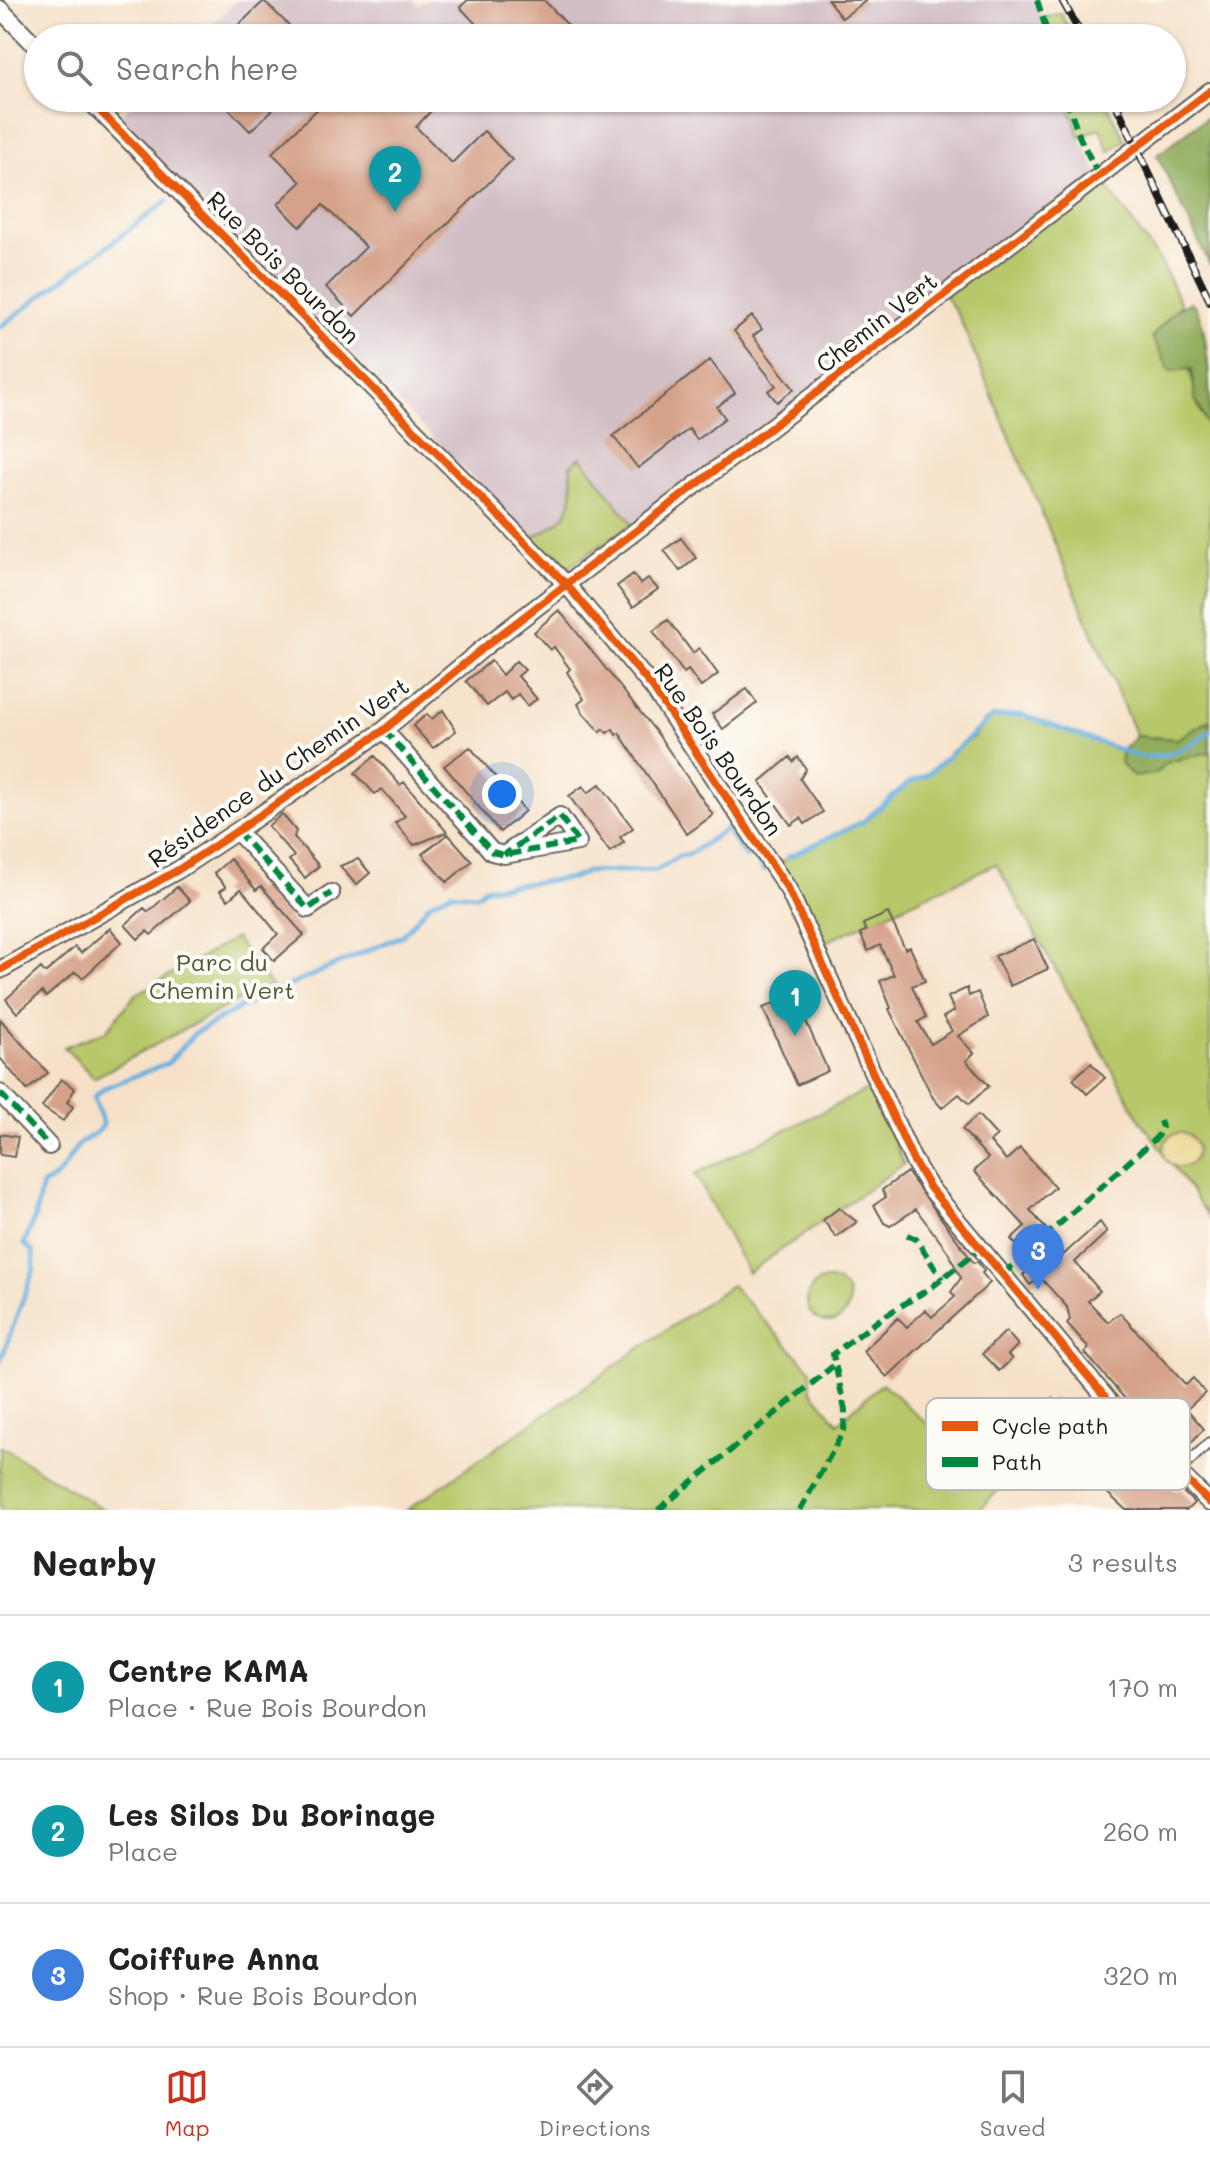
<!DOCTYPE html>
<html lang="en">
<head>
<meta charset="utf-8">
<style>
	:root { --surface:#fff; --page:#f6f6f6; --text:#222; --muted:#767676; --line:#e0e0e0; --accent:#c8321e }
	body { margin:0; font-family:Mali,sans-serif; background:var(--page); color:var(--text) }
	.you { position:absolute; left:502px; top:794px; width:28px; height:28px; margin:-20px; border:6px solid #fff; border-radius:50%; background:#1a73e8; box-shadow:0 0 0 12px #1a73e833 }
	.badge { display:grid; place-items:center; width:52px; height:52px; border-radius:50%; background:var(--accent); color:#fff; font-size:26px; font-weight:700 }
	.pin { position:absolute; translate:-50% -66px; filter:drop-shadow(0 2px 4px #0008) }
	.pin::after { content:''; position:absolute; top:42px; width:28px; height:24px; background:inherit; clip-path:polygon(0 0,100% 0,50% 100%) }
	.list { margin:0; padding:0; list-style:none }
	h2 { display:flex; justify-content:space-between; align-items:center; height:104px; margin:0; padding:0 32px; font-size:34px }
	h2 small { font-size:26px; font-weight:400; color:var(--muted) }
	.list li { display:grid; grid-template-columns:52px 1fr auto; gap:24px; align-items:center; box-sizing:border-box; height:144px; padding:0 32px; border-top:2px solid var(--line) }
	.list b { display:block; font-size:30px; white-space:nowrap }
	.list p { margin:0; font-size:26px; white-space:nowrap; color:var(--muted) }
	.list em { font-size:26px; font-style:normal; color:var(--muted) }
	.icon { flex:none; width:44px; height:44px; fill:none; stroke:currentColor; stroke-width:2; stroke-linecap:round; stroke-linejoin:round }
	.map { position:relative; flex:none; width:1210px; height:1510px; overflow:hidden }
	.search { position:absolute; background:var(--surface); box-shadow:0 2px 6px #0004; left:24px; right:24px; top:24px; height:88px; display:flex; align-items:center; gap:20px; box-sizing:border-box; padding:0 28px; border-radius:44px; color:var(--muted); font-size:30px }
	.sheet { height:536px; background:var(--surface) }
	nav { display:flex; justify-content:space-around; align-items:center; box-sizing:border-box; height:112px; border-top:2px solid var(--line); background:var(--surface); font-size:22px; color:var(--muted) }
	nav a { display:grid; justify-items:center; gap:4px }
	nav .on { color:var(--accent) }
	.map>svg:first-child { display:block }
	.industrial { fill:#d2bec5 }
	.green { fill:#b7c769; stroke:#6a7242; stroke-width:2 }
	.forest { fill:#91ac5d; stroke:#56643c; stroke-width:2 }
	.sand { fill:#eeda9e; stroke:#857b5d; stroke-width:2 }
	.lines { fill:none; stroke-linecap:round; stroke-linejoin:round }
	.stream { stroke:#67afde; stroke-width:5 }
	.building { fill:#d5a188 }
	.lane-casing { stroke:#686158; stroke-width:12 }
	.street-casing { stroke:#686158; stroke-width:20 }
	.lane { stroke:#fff; stroke-width:8 }
	.street { stroke:#fff; stroke-width:16 }
	.rail-casing { stroke:#1c1c1c; stroke-width:8 }
	.rail { stroke:#fdfcf7; stroke-width:5; stroke-dasharray:15; stroke-linecap:butt }
	.quiet { stroke:#00873e; stroke-width:6; stroke-dasharray:12 6; stroke-linecap:butt }
	.cycleway-casing { stroke:#fdfcf7; stroke-width:13 }
	.cycleway { stroke:#e8590c; stroke-width:8 }
	.labels { text-anchor:middle; stroke-width:8; stroke-linejoin:round; paint-order:stroke }
	.street-label { font-size:24px; fill:#1c1c1c; stroke:#fdfcf7 }
	.park-label { font-size:24px; fill:#525837; stroke:#fdfcf7 }
	.key { fill:#fdfcf7; stroke:#bab9b5; stroke-width:2 }
	.key-label { font-size:22px; fill:#1c1c1c }
</style>
</head>
<body>
<div class="map">
<svg width="1210" height="1510" viewBox="0 0 1210 1510">
	<rect width="100%" height="100%" fill="#fdfcf7"/>
	<filter id="ink" filterUnits="userSpaceOnUse"><feTurbulence type="fractalNoise" baseFrequency=".0125" numOctaves="2"/><feDisplacementMap in="SourceGraphic" scale="16" xChannelSelector="R" yChannelSelector="G"/><feConvolveMatrix kernelMatrix="1 2 1 2 8 2 1 2 1" color-interpolation-filters="sRGB"/></filter>
	<filter id="wash" filterUnits="userSpaceOnUse"><feTurbulence type="fractalNoise" baseFrequency=".006" numOctaves="4" result="noise"/><feDisplacementMap in="SourceGraphic" scale="32" xChannelSelector="R" yChannelSelector="G"/><feGaussianBlur stdDeviation="1.8" result="paint"/><feColorMatrix in="noise" values="0 0 0 0 0 0 0 0 0 0 0 0 0 0 0 0 0 1.4 0 .05"/><feComposite in="paint" operator="in"/></filter>
	<g filter="url(#wash)">
		<rect width="100%" height="100%" fill="#f6e1c8"/>
		<path class="industrial" d="M238 0H413L418 6 427 0H1037L1049 38H198Z
			M138 98H1066L1080 138 1098 174 632 524 567 568 531 538 119 117Z"/>
		<path class="green" d="M1061 13 1073 38H1049L1043 18Z
			M1066 98H1104L1125 140 1109 152 1100 128 1080 138Z
			M1098 174 1161 262 1181 305 1174 311C1187 351 1192 392 1210 430V720L1177 739 1136 736 959 317 945 296Z
			M581 457 632 524 567 568 531 538C570 520 577 506 570 466Z
			M1022 715 1140 757 1210 732V1218L1141 1121 996 864 815 947 773 866 864 821 909 783 927 775 952 750 974 737 984 721 992 717Z
			M235 938 272 986 238 1000 94 1078 64 1047 106 1031 135 995Z
			M871 1088 904 1164 748 1273 695 1174Z
			M807 1301a21 21 0 1 1 42 0a21 21 0 1 1-42 0Z
			M731 1285 811 1370V1390L838 1423 882 1383 999 1489 980 1510H407Z
			M0 1446 104 1510H0Z"/>
		<path class="forest" d="M1206 118 1210 120V265L1157 155Z
			M1191 302C1210 317 1210 399 1210 430L1195 399 1192 369 1170 371 1152 337 1174 311Z
			M1210 720V752L1166 763 1155 774 1133 777 1120 763 1122 750 1136 736 1177 739Z"/>
		<path class="sand" d="M1163 1150a17 17 0 1 1 34 0a17 17 0 1 1-34 0Z"/>
		<g class="lines">
			<path class="stream" d="M0 327 167 201
				M788 857 864 821 909 783 927 775 992 717 1022 715 1140 757C1172 757 1188 749 1210 731
				M0 1362 34 1269 33 1252 24 1244 35 1217 42 1185C70 1173 65 1155 82 1142 91 1135 97 1135 103 1125L94 1097 104 1088 168 1063 195 1033 241 1007 403 935 430 903 451 893 477 895 485 888 573 878 587 872 657 870 679 856 688 855 726 829 745 856 754 855 764 871"/>
		</g>
		<g id="blocks">
			<path class="building" d="M468 0H544L580 38H489L460 7Z
				M828 0H867L842 18Z
				M264 1 302 38H225Z
				M218 98H285L250 131Z
				M329 98H356L362 104 368 98H443L416 127 452 163 484 131 512 160 354 316 326 287 366 247 323 205 300 227 278 204 301 182 272 153Z
				M752 316 762 329 753 336 794 389 777 402 768 391 776 386 734 331Z
				M710 360 735 393 717 407 725 418 697 440 689 429 638 468 613 436Z
				M681 538 696 558 680 571 664 550Z
				M633 574 640 584 648 578 658 589 633 607 617 586Z
				M559 610 657 733 713 815 687 834 619 733 616 735 613 729 607 733 603 729 600 732 583 713 578 704 584 699 567 672 570 669 554 647 550 650 534 632Z
				M668 620 693 653 699 648 718 674 701 687 688 670 684 673 653 631Z
				M491 661 502 675 516 661 525 670 518 676 537 699 527 706 518 694 511 700 505 692 487 706 466 681Z
				M747 689 757 703 723 729 712 714Z
				M443 710 456 731 433 748 413 726 427 714 432 719Z
				M470 747 525 811 500 832 444 766Z
				M375 756 400 785 404 782 447 832 414 845 395 823 405 816 382 789 375 794 355 773Z
				M790 757 793 762 798 757 806 769 800 779 823 812 805 824 801 818 791 825 760 782Z
				M600 784 633 828 620 837 624 842 610 852 569 796 583 786 588 793Z
				M282 814 296 831 294 837 319 866 305 878 289 860 294 856 268 826Z
				M448 834 472 861 447 882 422 854Z
				M230 859 256 890 261 886 304 935 274 961 263 948 278 934 241 889 228 900 220 891 226 887 214 873Z
				M358 859 370 873 356 885 340 866Z
				M177 887 190 901 151 935 147 931 138 939 125 925 144 908 148 912Z
				M888 913 905 949 910 947 925 981 912 986 926 1017 918 1022 931 1044 952 1031 943 1017 954 1011 948 997 967 988 969 996 978 992 988 1017 958 1036 974 1053 966 1061 989 1086 969 1104 959 1094 942 1108 933 1098 889 1009 891 1008 880 981 894 975 880 945 868 951 860 933 866 931 863 924Z
				M110 928 122 942 83 978 75 972 46 997 42 992 17 1013 6 999 41 968 45 973 75 947 81 953Z
				M1034 939 1048 969 1010 986 995 956Z
				M794 994 828 1071 797 1085 763 1008Z
				M0 1019 48 1073 27 1090 0 1058Z
				M1091 1063 1105 1078 1087 1094 1073 1079Z
				M61 1079 75 1089 67 1102 73 1107 63 1121 42 1107Z
				M978 1115 997 1136 990 1142 1006 1160 1020 1148 1055 1187 1030 1210 1046 1229 1034 1241 1050 1258 1059 1250 1062 1256 1100 1222 1107 1232 1075 1262 1100 1291 1088 1301 1108 1322 1120 1313 1186 1385 1193 1378 1205 1393 1187 1409 1204 1429 1180 1454 1140 1416 1085 1353 1089 1348 1067 1323 1070 1320 1067 1307 1040 1277 1030 1285 1023 1275 1034 1265 1011 1239 1025 1226 974 1171 988 1158 962 1129Z
				M0 1134 18 1137 14 1157 0 1155Z
				M907 1172 974 1263 977 1261 984 1271 982 1273 990 1283 887 1377 863 1351 898 1318 907 1327 925 1310 932 1317 955 1297 951 1292 961 1278 948 1252 916 1209 890 1226 884 1223 874 1205 886 1197 882 1190Z
				M839 1208 857 1222 836 1237 823 1220Z
				M1006 1331 1018 1345 1008 1355 1012 1359 999 1371 982 1354Z
				M1053 1398 1076 1420 1081 1415 1116 1447 1121 1442 1165 1482 1176 1491 1179 1488 1194 1503 1187 1510H1126L1068 1457 1061 1465 1040 1449 1043 1446 1024 1427Z"/>
		</g>
	</g>
	<g filter="url(#ink)">
		<use href="#blocks" fill-opacity="0" stroke="#686158" stroke-width="2"/>
		<g class="lines">
			<g class="lane-casing">
				<path id="lane" d="M1178 1472 1210 1442"/>
			</g>
			<g class="street-casing">
				<path id="street" d="M0 9 38 48
					M87 98 567 585 653 688 788 889 913 1160 930 1188 1117 1411 1210 1503
					M384 730 492 852 504 855 578 842 560 816 504 855
					M237 831 308 909 331 893
					M0 970 178 870 237 831 384 730 487 645 1210 91
					M0 1093 49 1146"/>
			</g>
			<use href="#lane" class="lane"/>
			<use href="#street" class="street"/>
			<g class="rail-casing">
				<path id="rail" d="M1062 0 1083 38
					M1113 98 1210 301"/>
			</g>
			<use href="#rail" class="rail"/>
			<path class="quiet" d="M1037 0 1049 38
				M1066 98 1080 138 1098 174
				M384 730 492 852 504 855 578 842 560 816 504 855
				M237 831 308 909 331 893
				M0 1093 49 1146
				M907 1235 916 1239 942 1279
				M1003 1274 1157 1137 1162 1127 1160 1121
				M658 1510 833 1366
				M800 1510 844 1430 845 1410 833 1354 883 1317 932 1287 981 1248"/>
			<g class="cycleway-casing">
				<path id="cycleway" d="M87 98 567 585 653 688 788 889 913 1160 930 1188 1117 1411 1210 1503
					M0 970 178 870 237 831 384 730 487 645 1210 91"/>
			</g>
			<use href="#cycleway" class="cycleway"/>
		</g>
	</g>
	<g class="labels">
		<g class="street-label">
			<text transform="translate(283 268) rotate(45)" y="8">Rue Bois Bourdon</text>
			<text transform="translate(877 323) rotate(-38)" y="8">Chemin Vert</text>
			<text transform="translate(718 750) rotate(55)" y="8">Rue Bois Bourdon</text>
			<text transform="translate(279 773) rotate(-35)" y="8">Résidence du Chemin Vert</text>
		</g>
		<g class="park-label">
			<text x="222" y="971">Parc du<tspan x="222" dy="28">Chemin Vert</tspan></text>
		</g>
	</g>
	<rect x="926" y="1398" width="264" height="92" rx="12" class="key"/>
	<rect x="942" y="1421" width="36" height="10" fill="#e8590c"/>
	<rect x="942" y="1457" width="36" height="10" fill="#00873e"/>
	<g class="key-label">
		<text x="992" y="1434">Cycle path</text>
		<text x="992" y="1470">Path</text>
	</g>
</svg>
<div class="you"></div>
<div class="pin badge" style="left:795px;top:1036px;background:#0f9aa8">1</div>
<div class="pin badge" style="left:395px;top:212px;background:#0f9aa8">2</div>
<div class="pin badge" style="left:1038px;top:1290px;background:#3f7fe0">3</div>
<div class="search"><svg class="icon" aria-label="search" viewBox="0 0 24 24"><circle cx="10" cy="10" r="6"/><path d="M15 15l6 6"/></svg>Search here</div>
</div>
<section class="sheet">
<h2>Nearby<small>3 results</small></h2>
<ul class="list">
<li><span class="badge" style="background:#0f9aa8">1</span><div><b>Centre KAMA</b><p>Place · Rue Bois Bourdon</p></div><em>170 m</em></li>
<li><span class="badge" style="background:#0f9aa8">2</span><div><b>Les Silos Du Borinage</b><p>Place</p></div><em>260 m</em></li>
<li><span class="badge" style="background:#3f7fe0">3</span><div><b>Coiffure Anna</b><p>Shop · Rue Bois Bourdon</p></div><em>320 m</em></li>
</ul>
</section>
<nav>
<a class="on"><svg class="icon" aria-label="map" viewBox="0 0 24 24"><path d="M3 6l6-2 6 2 6-2v14l-6 2-6-2-6 2zM9 4v14M15 6v14"/></svg>Map</a>
<a><svg class="icon" aria-label="directions" viewBox="0 0 24 24"><path d="M12 3l9 9-9 9-9-9zM9 14v-3h6M13 9l2 2-2 2"/></svg>Directions</a>
<a><svg class="icon" aria-label="saved" viewBox="0 0 24 24"><path d="M7 4h10v16l-5-4-5 4z"/></svg>Saved</a>
</nav>
</body>
</html>
